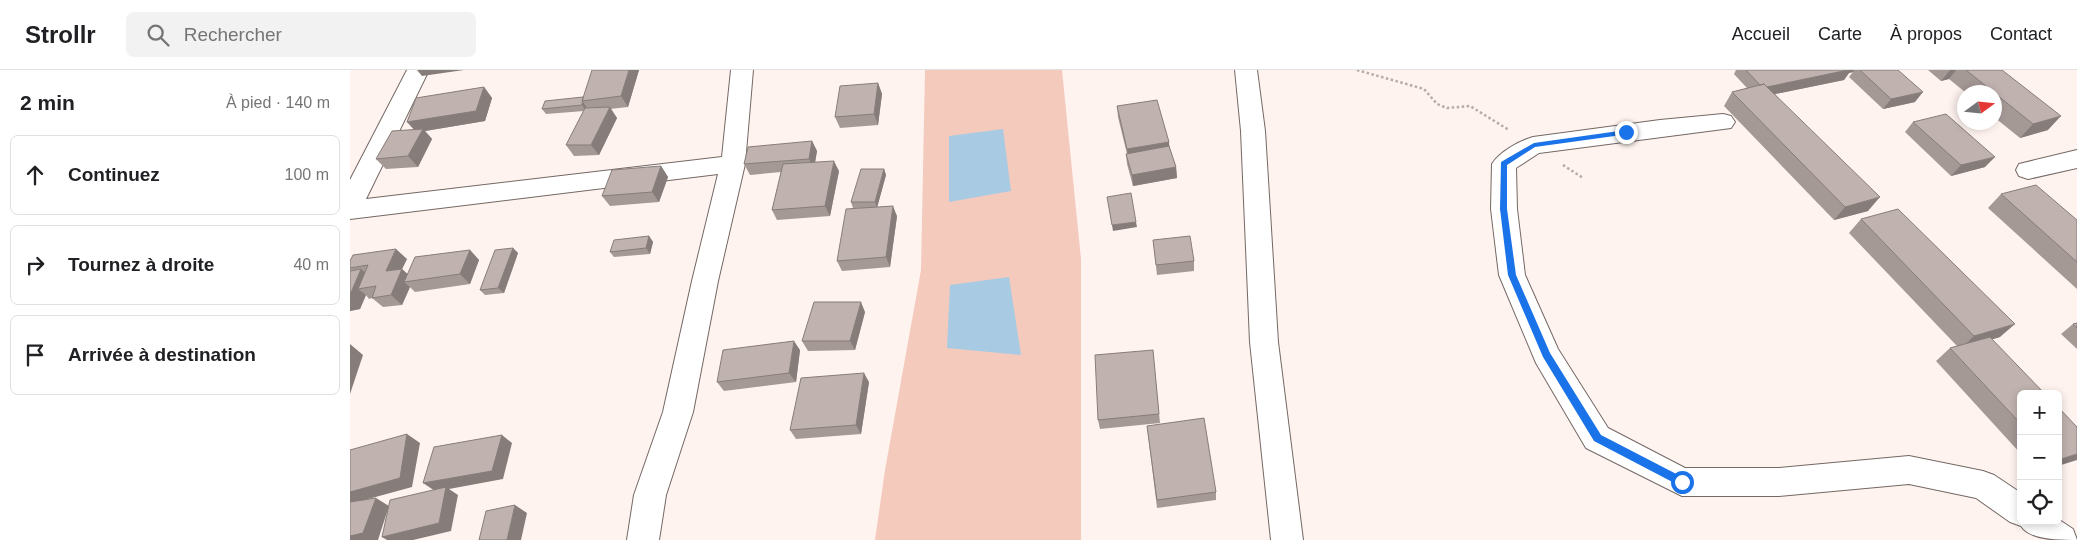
<!DOCTYPE html>
<html lang="fr">
<head>
<meta charset="utf-8">
<style>
	:root { --surface:#fff; --page:#f2f2f2; --text:#202124; --muted:#757577; --line:#e0e0e0 }
	body { margin:0; font-family:Arial,sans-serif; background:var(--page); color:var(--text) }
	.controls { position:absolute; right:15px; bottom:15px; display:grid; overflow:hidden; border-radius:8px; box-shadow:0 2px 8px #0003 }
	.controls button { width:45px; height:45px; display:grid; place-items:center; padding:0; border:0; border-bottom:1px solid var(--line); background:var(--surface); color:var(--text); font:25px sans-serif }
	.compass { position:absolute; left:1607px; top:15px; width:45px; height:45px; border-radius:50%; background:var(--surface); box-shadow:0 2px 8px #0003; rotate:75deg }
	.stop { position:absolute; width:15px; height:15px; margin:-11px; border:4px solid #1a73e8; border-radius:50%; background:#fff }
	.stop.end { background:#1a73e8; border-color:#fff; box-shadow:0 1px 5px #0008 }
	.list { margin:0; padding:0; list-style:none }
	h2 { display:flex; justify-content:space-between; align-items:center; height:65px; margin:0; padding:0 20px; font-size:21px }
	h2 small { font-size:16px; font-weight:400; color:var(--muted) }
	.list li { display:grid; grid-template-columns:32px 1fr auto; gap:15px; align-items:center; box-sizing:border-box; height:80px; margin:0 10px 10px; padding:0 10px; border:1px solid var(--line); border-radius:8px }
	.list b { display:block; font-size:19px; white-space:nowrap }
	.list em { font-size:16px; font-style:normal; color:var(--muted) }
	.icon { flex:none; width:28px; height:28px; fill:none; stroke:currentColor; stroke-width:2; stroke-linecap:round; stroke-linejoin:round }
	.map { position:relative; flex:none; width:1727px; height:470px; overflow:hidden }
	header { display:flex; align-items:center; gap:30px; box-sizing:border-box; height:70px; padding:0 25px; background:var(--surface); border-bottom:1px solid var(--line) }
	header strong { font-size:24px }
	nav { display:flex; gap:28px; margin-inline-start:auto; font-size:18px }
	.search { width:350px; height:45px; background:var(--page); display:flex; align-items:center; gap:12px; box-sizing:border-box; padding:0 18px; border-radius:8px; color:var(--muted); font-size:19px }
	main { display:flex }
	aside { flex:1; background:var(--surface) }
	.map>svg:first-child { display:block }
	.green { fill:#f4cabd }
	.water { fill:#a8cbe3 }
	.lines { fill:none; stroke-linecap:round; stroke-linejoin:round }
	.minor-casing { stroke:#746864; stroke-width:2 }
	.path { stroke:#b4aba8; stroke-width:2.5; stroke-dasharray:2.5 2.5; stroke-linecap:butt }
	.minor { fill:#fff; fill-rule:evenodd }
	.wall { fill:#a59996 }
	.shaded-wall { fill:#867d7a }
	.building { fill:#c0b2ae; stroke:#867d7a }
	.route { fill:#1a73e8 }
</style>
</head>
<body>
<header>
<strong>Strollr</strong>
<div class="search"><svg class="icon" aria-label="search" viewBox="0 0 24 24"><circle cx="10" cy="10" r="6"/><path d="M15 15l6 6"/></svg>Rechercher</div>
<nav><a>Accueil</a><a>Carte</a><a>À propos</a><a>Contact</a></nav>
</header>
<main>
<aside>
<h2>2 min<small>À pied · 140 m</small></h2>
<ul class="list">
<li><svg class="icon" aria-label="ahead" viewBox="0 0 24 24"><path d="M12 20V5M6 11l6-6 6 6"/></svg><div><b>Continuez</b></div><em>100 m</em></li>
<li><svg class="icon" aria-label="right" viewBox="0 0 24 24"><path d="M7 20v-9h11M14 6l5 5-5 5"/></svg><div><b>Tournez à droite</b></div><em>40 m</em></li>
<li><svg class="icon" aria-label="arrive" viewBox="0 0 24 24"><path d="M6 21V4h12l-3 4 3 4H6"/></svg><div><b>Arrivée à destination</b></div></li>
</ul>
</aside>
<div class="map">
<svg width="1727" height="470" viewBox="0 0 1727 470">
	<rect width="100%" height="100%" fill="#fef3ef"/>
	<path class="green" d="M575 0H712L731 189V470H525L535 400 571 200Z"/>
	<path class="water" d="M653 59 661 121 599 132V66Z
		M659 207 671 285 597 278 600 215Z"/>
	<g class="lines">
		<g class="minor-casing">
			<path id="minor" d="M57 0H79L16 129 372 87 381 0H403L395 94 368 211 343 342 316 425 309 470H277L284 425 313 342 342 211 368 104 0 149V110Z
				M885 0H907L915 61 928 272 953 470H921L900 272 891 61Z
				M1373 44 1381 46 1385 52 1381 58 1189 83 1166 98 1167 139 1175 205 1208 279 1258 358 1335 398H1429L1559 386 1633 401 1644 405 1671 423V451H1708V449L1723 459 1727 470C1708 470 1680 470 1671 456L1660 452 1626 428 1559 414 1429 426H1332L1236 378 1186 293 1149 205 1141 139 1142 94C1149 82 1169 71 1183 67L1310 50Z
				M1727 80V98L1678 109 1669 106 1666 100 1669 94Z"/>
		</g>
		<path class="path" d="M1007 0 1074 19 1087 34 1097 38 1120 36 1159 60
			M1213 95 1233 108"/>
		<use href="#minor" class="minor"/>
	</g>
	<path class="wall" d="M289 0 278 37 260 39 267 48 249 85 224 86 216 75 234 41 196 44 192 39 233 27Z
		M1386 0H1548L1565 32 1533 39 1499 7 1503 2 1499 3 1494 10 1425 24 1518 141 1484 150 1374 36 1382 22 1397 18 1384 4Z
		M1578 0H1652L1698 60 1670 68 1644 47V22H1615L1599 9 1591 11Z
		M528 13 532 24 528 55 490 58 485 47Z
		M134 17 142 28 135 51 75 61 82 69 68 97 36 99 26 89 64 59Z
		M767 36 819 72V77L826 97 827 108 783 116 777 94 776 84H777L768 47Z
		M1563 52 1635 97 1601 106 1555 62Z
		M462 71 467 81 465 92 489 101 480 146 427 150 422 140 431 102 400 105 394 94Z
		M311 96 318 107 309 132 260 136 252 126Z
		M534 99 536 105 527 137 547 146 540 197 492 201 487 191 517 138H503L501 132Z
		M1651 124 1727 150V219L1638 138Z
		M1511 149 1650 267 1642 269 1671 324V384L1586 291 1600 278 1607 276 1499 163Z
		M299 166 303 172 300 184 264 187 260 182Z
		M803 170 844 191V201L807 205Z
		M163 178 168 183 154 223 135 225 130 220Z
		M120 180 129 190 120 214 65 222 60 217 52 235 33 237 22 228 19 229 16 225 10 239 0 241V191L57 189 52 199 57 204Z
		M515 242 505 280 458 281 452 271Z
		M1727 253V279L1711 264 1723 254Z
		M450 280 446 312 374 321 367 312Z
		M803 280 810 353 750 359 748 350Z
		M519 312 511 364 446 369 440 360Z
		M797 356 866 422V430L807 438Z"/>
	<path class="shaded-wall" d="M67 0H114L72 6Z
		M279 0H289L278 37 271 26Z
		M1497 0H1504L1503 2 1499 3 1494 10 1406 28 1412 18Z
		M1600 0H1606L1599 9 1591 11Z
		M528 13 532 24 528 55 524 44Z
		M134 17 142 28 135 51 75 61 82 69 68 97 58 86 66 62 57 52Z
		M1573 22 1565 32 1533 39 1541 29Z
		M233 32 237 38 236 41 232 35Z
		M260 37 267 48 249 85 241 75Z
		M1711 46 1698 60 1670 68 1683 54Z
		M462 71 467 81 464 99 459 89Z
		M819 72 820 82 778 89 777 79Z
		M1645 87 1635 97 1601 106 1611 95Z
		M484 91 489 101 480 146 475 136Z
		M311 96 318 107 309 132 302 122Z
		M826 97 827 108 783 116 782 105Z
		M534 99 536 105 527 138 525 132Z
		M1530 127 1518 141 1484 150 1495 137Z
		M543 136 547 146 540 197 536 187Z
		M786 152 787 157 763 161 762 155Z
		M299 166 303 172 300 184 296 178Z
		M163 178 168 183 154 223 148 218Z
		M46 179 57 189 52 199 63 209 54 212 60 217 52 235 41 225 36 201Z
		M120 180 129 190 120 214 110 204Z
		M11 199 22 209 8 219 16 225 10 239 0 241V225Z
		M511 232 515 242 505 280 500 271Z
		M1665 254 1650 267 1610 279 1624 266Z
		M444 271 450 280 446 312 439 303Z
		M0 274 13 285 0 324Z
		M514 303 519 312 511 364 506 355Z
		M57 364 70 373 62 417 0 434V422Z
		M152 365 162 373 153 409 99 419 108 425 101 461 63 470H37L32 467 85 421 73 413Z
		M1727 384V390L1708 396V390Z
		M26 428 39 436 28 470H0V466Z
		M165 435 177 443 171 470H157Z"/>
	<path class="building" d="M242 0H279L271 26 232 31Z
		M1396 0H1498L1417 17 1414 14 1410 15Z
		M1510 0H1548L1573 22 1541 29Z
		M1616 0H1652L1711 46 1683 54Z
		M528 13 524 44 485 47 490 16Z
		M1414 14 1530 127 1495 137 1382 22Z
		M134 17 126 41 57 52 66 28Z
		M233 27 232 35 192 39 195 31Z
		M807 30 819 72 777 79 767 36Z
		M260 37 241 75H216L235 38Z
		M1596 44 1645 87 1611 95 1563 52Z
		M73 59 58 86 26 89 42 61Z
		M462 71 459 89 394 94 398 77Z
		M819 76 826 97 782 105 776 84Z
		M484 91 475 136 422 140 433 94Z
		M311 96 302 122 252 126 262 100Z
		M511 99H534L525 132H501Z
		M1686 115 1727 150V192L1651 124Z
		M781 123 786 152 762 155 757 127Z
		M543 136 536 187 487 191 496 139Z
		M1548 139 1665 254 1624 266 1511 149Z
		M299 166 296 178 260 182 264 170Z
		M840 166 844 191 806 195 803 170Z
		M163 178 148 218 130 220 145 180Z
		M46 179 36 201 52 199 41 225 22 228 26 216 8 219 18 195 0 198V191L3 185Z
		M120 180 110 204 54 212 65 187Z
		M11 199 0 225V201Z
		M464 232H511L500 271H452Z
		M1727 253V258L1723 254Z
		M1640 267 1695 324H1671V354L1600 278Z
		M444 271 439 303 367 312 373 280Z
		M803 280 809 344 748 350 745 285Z
		M514 303 506 355 440 360 451 308Z
		M1708 337 1727 357V384L1708 390Z
		M854 348 866 422 807 430 797 356Z
		M57 364 50 408 0 422V380Z
		M152 365 142 401 73 413 84 377Z
		M96 417 89 453 32 467 40 430Z
		M26 428 13 463 0 466V432Z
		M165 435 157 470H129L136 441Z"/>
	<path class="route" d="M1276 60H1279V64L1185 77 1157 95V139L1166 205 1200 283 1251 365 1336 409V415L1332 417 1244 371 1193 287 1158 205 1150 139 1151 92 1184 73Z"/>
</svg>
<div class="controls">
<button>+</button>
<button>−</button>
<button><svg class="icon" aria-label="locate" viewBox="0 0 24 24"><circle cx="12" cy="12" r="6"/><path d="M12 2v4M12 18v4M2 12h4M18 12h4"/></svg></button>
</div>
<svg class="compass" viewBox="-18 -18 36 36"><path d="M0-13l5 13h-10z" fill="#e53935"/><path d="M0 13l5-13h-10z" fill="#757577"/></svg>
<div class="stop" style="left:1332px;top:412px"></div>
<div class="stop end" style="left:1276px;top:62px"></div>
</div>
</main>
</body>
</html>
